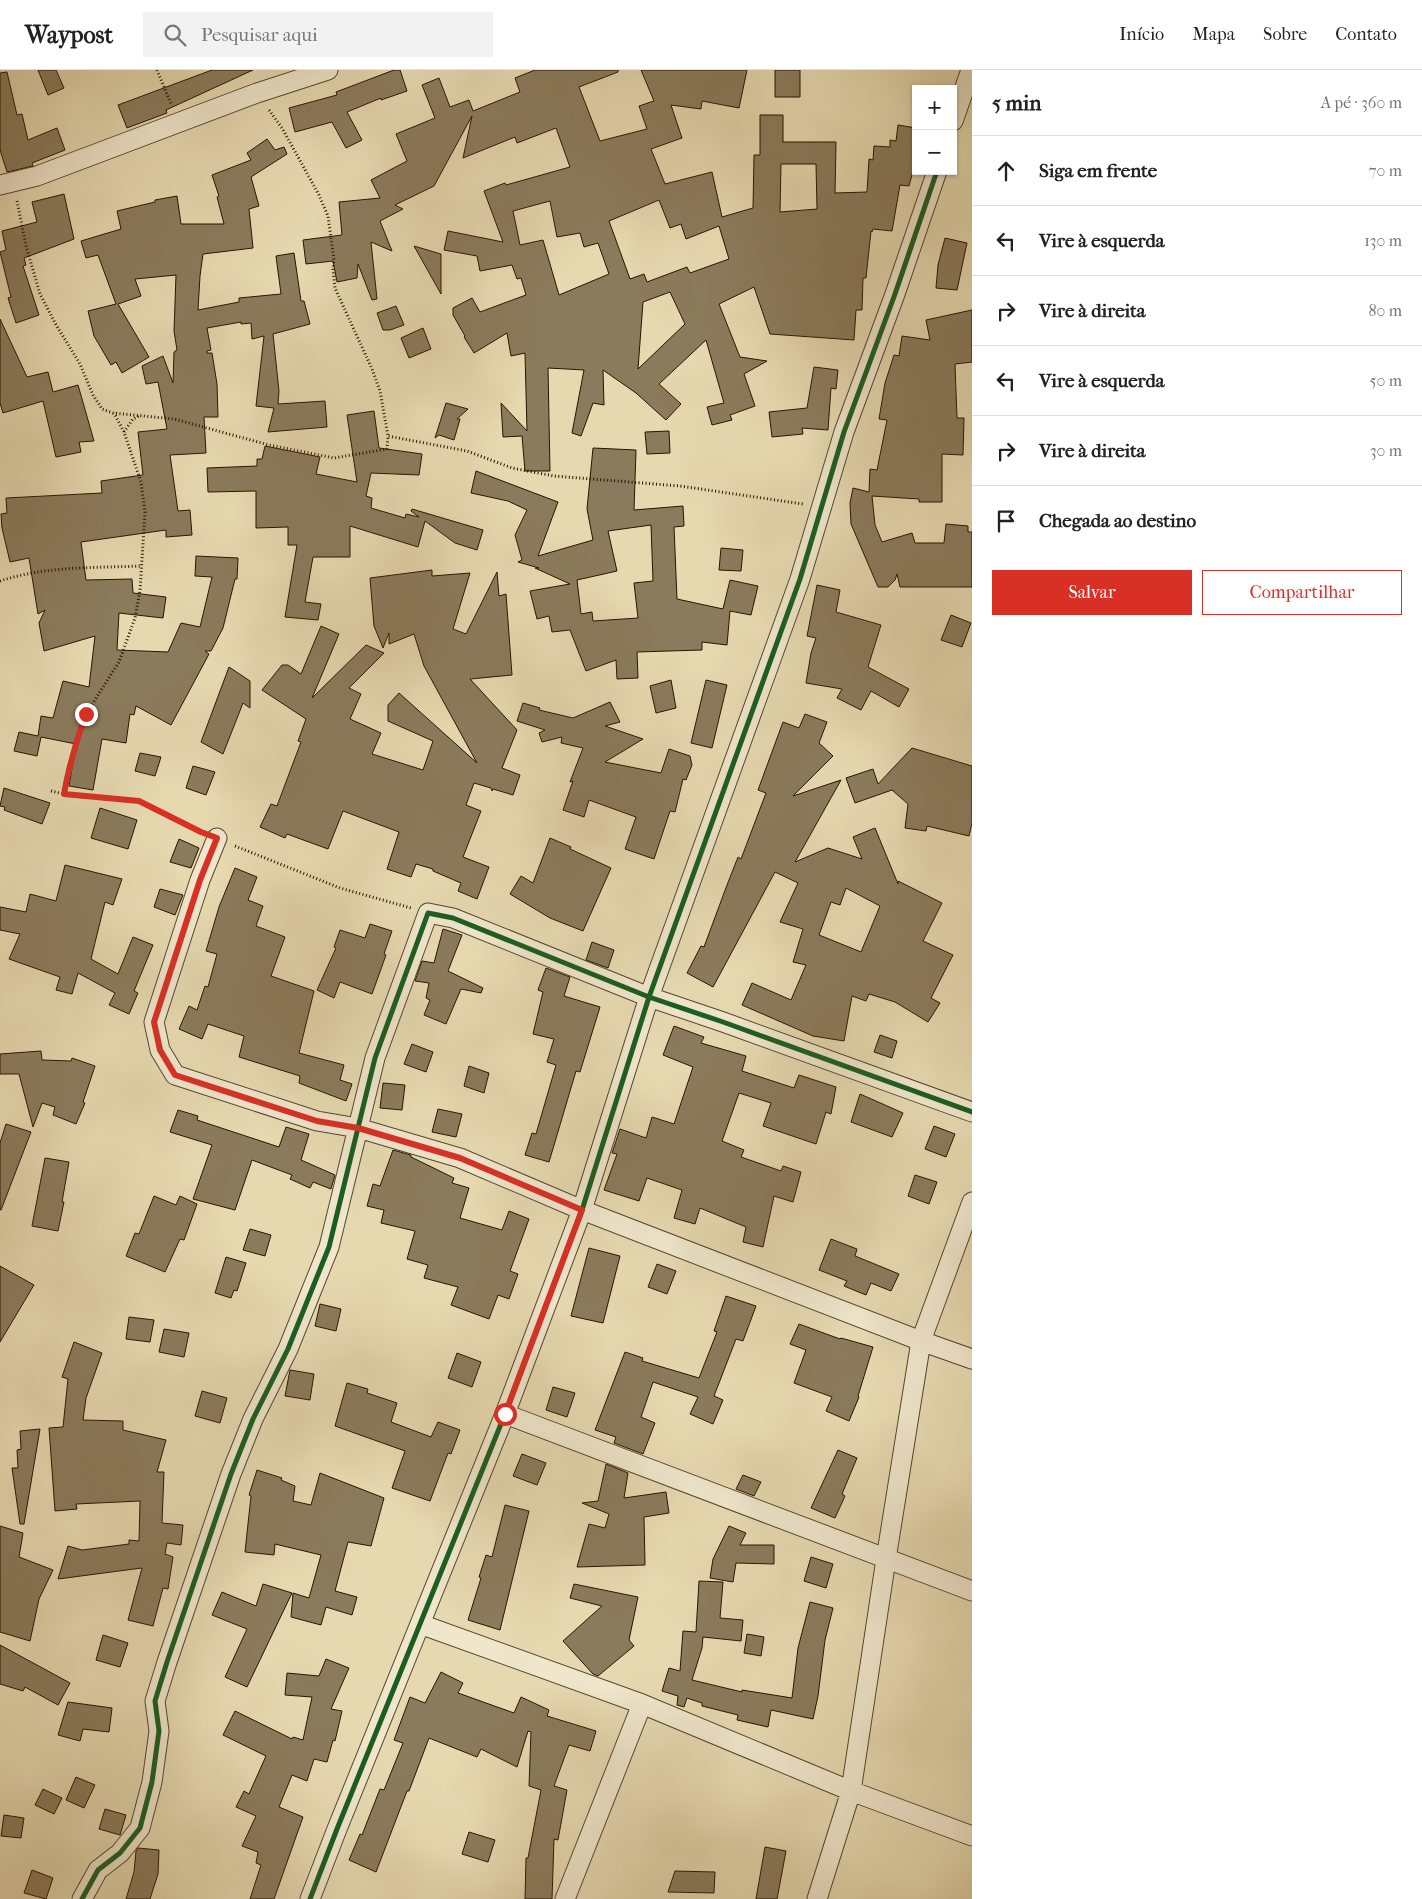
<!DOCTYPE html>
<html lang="pt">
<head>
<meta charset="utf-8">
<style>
	:root { --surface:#fff; --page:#f2f2f2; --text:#222; --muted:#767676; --line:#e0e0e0; --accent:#d93025 }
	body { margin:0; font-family:"IM FELL French Canon",serif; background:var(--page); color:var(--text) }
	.controls { position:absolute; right:15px; top:15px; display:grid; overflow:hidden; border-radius:0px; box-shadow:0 1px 4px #0004 }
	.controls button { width:45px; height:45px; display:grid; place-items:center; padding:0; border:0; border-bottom:1px solid var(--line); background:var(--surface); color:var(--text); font:25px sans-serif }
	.stop { position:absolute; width:15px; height:15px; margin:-11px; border:4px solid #d93025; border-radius:50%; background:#fff }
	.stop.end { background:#d93025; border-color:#fff; box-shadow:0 1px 5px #0008 }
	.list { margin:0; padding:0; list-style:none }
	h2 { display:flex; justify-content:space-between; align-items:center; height:65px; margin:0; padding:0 20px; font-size:21px }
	h2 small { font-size:16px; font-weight:400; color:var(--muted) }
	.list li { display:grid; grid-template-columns:32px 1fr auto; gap:15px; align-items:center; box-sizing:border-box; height:70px; padding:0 20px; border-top:1px solid var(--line) }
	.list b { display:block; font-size:19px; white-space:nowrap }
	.list em { font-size:16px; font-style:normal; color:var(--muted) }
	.actions { display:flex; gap:10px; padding:15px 20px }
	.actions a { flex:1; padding:11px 0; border:1px solid var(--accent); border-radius:0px; text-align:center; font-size:18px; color:var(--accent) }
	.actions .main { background:var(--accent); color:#fff }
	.icon { flex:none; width:28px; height:28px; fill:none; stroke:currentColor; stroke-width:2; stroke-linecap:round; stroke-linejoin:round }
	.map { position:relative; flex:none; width:972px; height:1829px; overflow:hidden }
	header { display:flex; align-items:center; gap:30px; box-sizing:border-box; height:70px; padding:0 25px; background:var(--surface); border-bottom:1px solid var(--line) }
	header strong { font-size:24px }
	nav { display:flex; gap:28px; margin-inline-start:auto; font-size:18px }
	.search { width:350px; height:45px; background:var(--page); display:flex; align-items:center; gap:12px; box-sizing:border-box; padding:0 18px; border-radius:0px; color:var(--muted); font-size:19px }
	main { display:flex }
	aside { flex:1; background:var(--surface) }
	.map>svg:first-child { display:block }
	.building { fill:#8a7b5c; stroke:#271501; fill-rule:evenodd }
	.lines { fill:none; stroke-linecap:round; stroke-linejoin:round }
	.minor-casing { stroke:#57462d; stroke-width:21 }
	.path { stroke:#271501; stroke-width:3; stroke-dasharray:1 2.5; stroke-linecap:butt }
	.minor { stroke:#efe6cc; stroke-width:19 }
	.cycleway-casing { stroke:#efe6cc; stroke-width:8 }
	.cycleway { stroke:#1b5e20; stroke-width:5 }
	.route { stroke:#d93025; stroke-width:6 }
</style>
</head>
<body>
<header>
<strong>Waypost</strong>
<div class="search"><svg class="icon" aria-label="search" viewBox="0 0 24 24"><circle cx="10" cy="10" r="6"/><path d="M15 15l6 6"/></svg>Pesquisar aqui</div>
<nav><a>Início</a><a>Mapa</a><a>Sobre</a><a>Contato</a></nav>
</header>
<main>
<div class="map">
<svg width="972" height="1829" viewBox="0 0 972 1829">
	<rect width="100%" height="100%" fill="#e6d9b0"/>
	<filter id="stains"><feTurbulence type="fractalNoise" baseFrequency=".004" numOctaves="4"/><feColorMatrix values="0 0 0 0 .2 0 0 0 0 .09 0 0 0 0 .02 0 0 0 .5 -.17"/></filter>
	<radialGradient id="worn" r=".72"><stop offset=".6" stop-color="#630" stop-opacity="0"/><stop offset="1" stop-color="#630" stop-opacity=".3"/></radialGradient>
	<path class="building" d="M38 0H56L64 18 48 25Z
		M212 0H253L166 40 167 43 127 58 118 35Z
		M394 0H400L407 21 381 30V28L347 42 362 70 346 78 332 52 295 62 289 38 337 25 336 22Z
		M535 0H618V2L579 17 600 71 647 59 639 36 654 31 641 0H747L739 38 702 31 701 39 671 35 682 68 651 79 665 114 712 102 722 147 753 138 754 85H760V45H783V72H836L835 123 867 122 869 89 873 90 874 76 890 77V70L896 71 898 55 916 58V90L909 116 900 115 892 161 873 159 872 162 871 161 866 208H863L862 240H856L854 270 770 264 754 217 719 234 740 287 767 291 744 304 755 336 730 345 732 350 712 355 707 337 724 333 706 270 659 314 681 334 666 350 636 323 603 300 604 335 593 333 581 366 572 363 584 300 548 298 550 401H525L522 366 503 367 501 333 527 361 525 283 511 286 507 263 474 283 464 267 465 266 453 245V238L472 228 480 242 526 225 521 208 517 209 512 195 480 201 477 186 444 180 448 161 503 172 484 121 505 113 506 115 570 97 556 58 517 73 515 67 463 88 472 46 434 116 395 135 403 139 380 151 392 181 371 172 377 229 372 230 358 194 357 208 337 212 333 191 306 194 303 170 342 165 339 132 380 128 371 110 407 91 396 64 435 48 422 15 439 8 450 37 469 30 473 41 520 22 515 8ZM781 94H816L817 139 780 142ZM659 130 670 158 681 154 686 169 719 156 729 189 690 203 687 197 647 212 644 204 630 209 609 151ZM550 131 557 167 580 163 584 177 598 173 609 204 559 225 543 170 520 175 513 141ZM670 222 685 254 638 299 643 232Z
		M775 0H800V27H775Z
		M7 2 17 45 22 44 28 70 57 58 65 80 32 93 33 96 7 102 0 80V3Z
		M267 69 275 80 284 77 287 84 251 107 259 136 249 139 253 178 203 184 200 206 198 240 239 232V228L281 224 276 186 294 183 301 231H304L310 254 273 264 279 321 278 334 325 331 327 357 268 362 274 338 256 336 264 266 252 269 251 253 241 254V252L207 258 211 280 207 281V283H212L217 314 218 347H204L206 383 170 385 178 441 190 440 192 465 166 467V460L81 472 86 510 132 509 133 523 166 527 163 548 119 543 117 580 168 582 181 553 200 557 212 507 195 506 196 486 238 488 237 509H235L223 558 211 581H205L209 584 171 655 136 636 134 645 130 644 126 673 102 669 93 720 69 716 76 674 41 667 37 686 14 681 19 662 38 666 41 646 53 648 63 611 89 617 95 566 44 581 39 553 45 540 38 544 29 488 10 492 2 458 1 444 7 443 6 428 102 423 101 411 143 405 138 362 167 359 158 312 146 314 142 296 163 286 173 313 174 282 177 280 174 261 176 205 135 209 141 226 118 234 149 287 122 303 116 292 111 295 94 266 88 241 116 234 98 185 86 188 81 171 121 159 117 141 155 132V130L177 126 181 154H224L217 127 219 126 212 105 251 90 247 83Z
		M64 124 74 169 24 188 26 195 23 196 39 245 16 253 8 228 11 227 0 182 6 180 2 161 37 152 32 132Z
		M945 168 967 173 957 220 936 218 938 195Z
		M414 176 441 184V224Z
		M396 236 404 255 390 260H383L377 243Z
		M972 240V292L955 294 957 348H964L963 385 942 384V432H919V429L872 426 875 455 882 472 912 463 915 473H944L946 454 968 456V462H972V517H900L897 504 895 510 888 517H878L851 454 850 433 853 418 869 422 870 399 877 400 887 350 879 349 885 313 894 285 899 286 902 266 930 270 926 250Z
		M0 249 27 307 48 302 53 322 78 315 94 371 79 372 81 382 56 387 43 331 3 343 0 333Z
		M423 258 431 279 409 288 401 268Z
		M814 297 838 300 836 319 831 318 828 360 802 358 803 364 772 367 769 342 807 338Z
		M446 333 468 339 457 349H460L454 370 439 365 435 368Z
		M374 341 379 378 422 384 419 405 371 403 366 426 372 428 371 438 405 448 406 444 419 447 411 441 412 439 483 460 477 480 455 473 425 451 418 477 350 456V487H313L305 532 321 534 318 550 285 547 297 475H288V457L256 458V421L208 422 207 398 257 396V389H262L265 376 320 387 316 404 357 412 347 345Z
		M669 361 670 383 647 384 645 362Z
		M593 378 636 380 634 440 683 436 684 456 674 457 677 529 723 539 730 510 758 516 751 545 730 541 727 575 702 572V580L637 582 638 608 617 609 616 590 586 601 570 560 552 562 549 546 537 549 530 521 570 514 535 498H539L518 492 522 490 515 465 527 440 508 431 471 423 476 401 558 432 538 486 593 470 587 439ZM651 455 653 511 634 513 638 548 593 551 592 542 581 544 577 510 617 501 608 461Z
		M721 478 743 480 741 501 719 500Z
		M432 500V506L470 503 453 559 466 564 497 502 499 526 506 524 512 605 470 609 517 660 502 698 520 705 513 725 493 719 492 721 491 718 474 713 466 735 481 741 463 787 489 797 477 829 458 821 461 813 433 801V799L416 794 411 807 387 799 399 762 343 741 328 779 287 764 285 768 260 757 271 734 277 736 301 672 298 671 306 649 262 620 282 595H288L301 604 321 556 339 564 312 628 366 575 384 583 349 618 361 624 350 649 381 663 372 684 423 700 433 671 388 651V635L399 623 477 693 424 596 414 564 389 574V563L383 578 374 556 370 508Z
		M817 515 840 520 836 542 881 555 868 597 909 619 899 637 871 621 861 640 837 628 842 619 806 613 811 583 816 568 807 566Z
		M951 545 971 553 962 577 941 570Z
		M229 597 250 611V638L243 633 223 684 201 672Z
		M671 610 676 638 656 643 650 616Z
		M706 610 727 615 712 678 691 673Z
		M610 632 620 652 605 656 643 669 605 692 661 703 669 679 690 686 692 695 686 710 683 709 675 742 670 741 654 789 625 779 636 747 589 730 584 747 563 740 573 711 570 712 583 678 561 673 562 667 542 672 539 663 545 660 517 651 523 633 540 638 539 640 573 648Z
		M805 644 827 652 819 673 833 686 793 726 841 710 795 792 828 778 862 789 853 767 875 758 898 814V811L942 833 923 871 953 885 931 928 940 933 928 952 895 932 869 924 866 931 852 926 844 971 813 966 742 935 752 913 791 930 806 895 793 892 803 859 780 852 798 813 775 802 713 917 687 903 701 876 704 877 727 815 738 787 741 789 766 723 758 720 783 652 799 658ZM846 818 880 836 861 882 819 865 831 832 840 835Z
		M912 678 972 696V753L969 766 927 756 926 761 905 758 908 734 892 720 855 733 846 708 873 699 878 714Z
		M140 683 161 687 155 706 135 701Z
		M193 696 215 702 206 725 186 718Z
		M4 718 50 733 42 754 4 740 5 737 0 736Z
		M100 738 137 750 128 779 91 768Z
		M550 768 571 777 570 779 611 798 583 861 550 848 510 824 521 806 533 813Z
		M179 769 199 778 191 798 170 792Z
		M65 795 122 809 113 835 105 832 91 889 118 904 133 867 153 875 134 921 138 923 129 944 109 935 115 923 78 903 72 924 56 920 60 907 9 889 20 864 0 860V837L26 842 30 824 56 831Z
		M235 798 257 807 248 830 263 836 256 856 285 867 271 906 314 921 299 983 344 995 340 1010 352 1014 346 1031 299 1013 300 1006 239 987 244 966 208 954 202 969 179 959 189 936 197 940 205 916 208 917 217 884 206 881 219 837Z
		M160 819 183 825 175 845 154 837Z
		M370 854 392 861 384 884 386 885 372 924 340 912 334 928 317 920 336 878 334 877 340 860 365 868Z
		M443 859 462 865 448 901 483 918 481 923 461 919 446 954 424 945 430 930 426 928 429 913 415 911 422 891 434 893Z
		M592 872 614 880 608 898 586 890Z
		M546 898 570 907 564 926 600 937 580 1002 576 1001 549 1092 525 1085 532 1063 536 1064 556 995 547 992 554 969 533 964 543 922 538 920Z
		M674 956 704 967 701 973 746 986 742 1001 794 1018 799 1005 836 1017 831 1044 826 1042 816 1074 763 1056 771 1033 739 1023 722 1071 744 1080 741 1087 781 1101 783 1096 801 1102 793 1132 774 1126 763 1177 743 1172 746 1157 700 1138 695 1154 674 1148 682 1120 647 1108 639 1131 604 1120 617 1084 612 1083 620 1059 646 1068 652 1047 674 1054 693 997 663 985Z
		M880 965 897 971 892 988 874 982Z
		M412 974 433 982 426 1002 404 994Z
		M41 981 42 990 71 991 72 988 95 996 83 1032 85 1033 76 1054 53 1045 55 1037 42 1033 33 1057 19 1004H0V984Z
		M469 996 489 1003 484 1023 464 1016Z
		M383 1013 405 1015 402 1040 380 1038Z
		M860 1024 903 1043 892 1067 851 1052Z
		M438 1039 462 1044 456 1067 432 1062Z
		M178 1040 198 1046 197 1050 279 1077 286 1057 309 1064 301 1090 335 1105 331 1119 313 1112 310 1118 290 1109 292 1105 252 1090 235 1140 193 1129 212 1075 170 1062Z
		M6 1054 31 1062 1 1140H0V1073Z
		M934 1056 955 1064 946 1087 925 1079Z
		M393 1080 411 1085V1087L454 1108 452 1113 469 1118 460 1148 502 1160 509 1141 529 1149 510 1201 518 1204 509 1229 498 1225 489 1249 451 1235 458 1217 424 1208 428 1195 407 1189 415 1161 381 1153 384 1140 367 1136 373 1114 380 1116Z
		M45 1088 69 1092 62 1132H64L58 1161 32 1156Z
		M915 1105 937 1112 929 1134 908 1126Z
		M154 1126 176 1135 180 1126 197 1134 184 1170 180 1169 165 1202 126 1186 135 1163 139 1164Z
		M250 1159 271 1165 265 1186 243 1180Z
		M831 1169 857 1179 855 1186 899 1204 891 1221 871 1213 866 1225 844 1216 847 1211 819 1200Z
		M589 1178 620 1186 603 1253 571 1246Z
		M226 1187 246 1193 237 1221 234 1220 231 1228 215 1223Z
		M657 1194 676 1201 667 1224 648 1217Z
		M0 1196 34 1215 0 1272Z
		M726 1226 756 1236 743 1271 736 1269 714 1326 723 1330 713 1354 690 1344 698 1327 653 1312 641 1347 655 1353 643 1384 614 1373 616 1367 595 1360 625 1282 643 1288 642 1291 699 1308 717 1262 714 1261Z
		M320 1234 341 1239 336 1261 315 1256Z
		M129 1247 154 1250 150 1272 126 1269Z
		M799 1254 840 1269 841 1268 873 1277 858 1326 859 1327 849 1351 826 1341 832 1327 794 1313 806 1280 790 1274Z
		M164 1259 189 1263 184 1287 159 1282Z
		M74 1272 102 1283 86 1328 83 1350 123 1351V1360L166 1370 157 1402H164L162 1453 183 1455 181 1475 167 1473 165 1484 173 1487 168 1519 163 1518 153 1556 128 1550 142 1498 58 1509 68 1476 82 1480 129 1474V1470L139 1471 140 1431 76 1434 77 1439 55 1441 49 1358 63 1357 68 1309 62 1307Z
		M457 1283 481 1292 472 1317 448 1308Z
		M290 1300 314 1304 310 1330 285 1326Z
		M347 1313 368 1319 367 1323 397 1333 391 1352 431 1367 438 1352 460 1360 451 1384 448 1383 430 1431 392 1418 405 1381 335 1356Z
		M553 1317 575 1323 567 1347 546 1340Z
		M202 1321 227 1328 220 1353 195 1346Z
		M40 1359 24 1454H20L12 1398H18L17 1380 21 1379 20 1361Z
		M838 1380 857 1388 842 1424 845 1426 835 1448 811 1438Z
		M522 1384 546 1393 537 1415 513 1406Z
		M606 1394 628 1403 624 1428 666 1422 669 1443 644 1447 645 1495 577 1497 589 1454 605 1458 609 1444 582 1433 598 1431Z
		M257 1400 282 1408 281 1410 295 1416 293 1431 311 1435 320 1403 384 1428 371 1476 348 1472 335 1521 357 1527 352 1545 326 1537 321 1555 291 1547 293 1523 309 1528 321 1485 275 1474 274 1485 245 1482 251 1426 249 1425Z
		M743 1405 761 1412 754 1426 736 1419Z
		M505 1435 529 1441 500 1560 468 1550 481 1508 479 1507 486 1485 492 1487Z
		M0 1456 23 1463 19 1487 53 1500 39 1529 30 1571 0 1562Z
		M729 1456 746 1463 740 1475H774V1494L736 1493 733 1512 710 1508 713 1489Z
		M811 1487 833 1494 826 1518 804 1511Z
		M699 1511 723 1512 720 1548 743 1550 741 1571 703 1567 702 1578 692 1610 742 1622V1620L792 1628 798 1578 810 1532 833 1538 825 1570 818 1626 813 1649 771 1640 768 1657 737 1650 738 1645 702 1636V1633L687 1628 684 1637 677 1635 678 1626 662 1621 669 1598 680 1601 683 1561 696 1562Z
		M263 1514 292 1523 247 1617 225 1607 247 1559 212 1545 222 1522 256 1536Z
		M574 1514 638 1527 629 1570 634 1576 598 1606 593 1604 563 1571 602 1536 570 1528Z
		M747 1564 764 1567 761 1586 744 1583Z
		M103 1565 128 1573 120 1597 96 1590Z
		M0 1575 70 1613 58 1635 25 1617 23 1621 0 1614Z
		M326 1589 349 1598 331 1639 342 1641 335 1671 333 1670 327 1692 314 1689 307 1711 292 1705 279 1737 303 1747 274 1829H250L261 1795 256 1793 258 1782 242 1776 256 1746 236 1737 244 1721 249 1724 266 1686 223 1665 235 1641 292 1669 293 1667 303 1670 312 1627 285 1625 287 1603 319 1606Z
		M441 1602 463 1613 458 1623 514 1643 521 1627 549 1640 547 1646 596 1661 590 1681 569 1675 554 1716 567 1720 558 1770 554 1769 552 1829H525L526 1788H528L541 1720 529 1716 531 1662 528 1661 517 1697 481 1679 477 1687 429 1668 409 1721H407L376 1802 349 1790 360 1764 362 1765 380 1719 384 1720 403 1673 394 1670 410 1627 425 1633Z
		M68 1632 112 1638 109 1662 83 1659 80 1671 58 1665Z
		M76 1707 95 1715 84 1738 66 1730Z
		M43 1719 62 1728 54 1744 35 1735Z
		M105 1739 126 1745 120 1765 99 1759Z
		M4 1745 24 1748 21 1768 1 1766Z
		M469 1762 495 1770 488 1792 462 1784Z
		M765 1777 786 1781 777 1829H756Z
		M138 1778 159 1780 158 1804 150 1829H126L134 1802 136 1781Z
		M32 1800 53 1808 46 1829 24 1823Z
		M675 1801 715 1802 714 1823 668 1822Z"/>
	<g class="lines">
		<g class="minor-casing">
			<path id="minor" d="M953 51 971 0
				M0 115 37 106 257 23 328 0
				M217 768 200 810 154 952 160 980 175 1005 317 1051 358 1058 460 1088 582 1140 921 1271 972 1289
				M505 1344 972 1521
				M420 1554 642 1634 851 1721 972 1766
				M82 1829 98 1800 120 1783 140 1758 152 1712 159 1661 155 1631 167 1592 231 1404 253 1349 288 1279 329 1177 375 988 428 843 453 848 649 927 723 952 972 1042
				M310 1829 337 1759 505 1344 582 1140 649 927 800 509 844 362 895 224 937 101
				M565 1829 642 1634
				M817 1829 851 1721 886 1489 921 1271 972 1132"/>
		</g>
		<path class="path" d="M157 0 171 34
			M269 40 282 58 319 125 328 146 334 190 333 199 335 218 372 299 380 321 388 366
			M17 131 26 176 40 224 55 253 80 294 93 325 102 339 113 343 174 349 269 375 334 388 387 379 388 366 467 381 512 398 554 406 680 416 803 434
			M124 362 133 349 141 345
			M0 511C45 496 93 498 140 496
			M51 721 72 726 139 731 199 761
			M64 724 68 698 75 673 86 644 119 592 135 548 140 521 145 442 141 412 124 362 114 343
			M235 776 340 818 411 838"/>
		<use href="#minor" class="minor"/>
		<g class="cycleway-casing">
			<path id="cycleway" d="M82 1829 98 1800 120 1783 140 1758 152 1712 159 1661 155 1631 167 1592 231 1404 253 1349 288 1279 329 1177 375 988 428 843 453 848 649 927 723 952 972 1042
				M310 1829 337 1759 505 1344 582 1140 649 927 800 509 844 362 895 224 937 101"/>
		</g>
		<use href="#cycleway" class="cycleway"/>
	</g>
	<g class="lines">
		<path class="route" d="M86 644C76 671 69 696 64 724L139 731 201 762 217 768 200 810 154 952 160 980 175 1005 317 1051 358 1058 460 1088 582 1140 505 1344"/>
	</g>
	<rect width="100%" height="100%" filter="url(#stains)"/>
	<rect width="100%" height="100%" fill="url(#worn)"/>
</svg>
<div class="controls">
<button>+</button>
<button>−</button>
</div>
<div class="stop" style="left:505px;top:1344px"></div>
<div class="stop end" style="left:86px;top:644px"></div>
</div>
<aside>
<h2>5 min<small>A pé · 360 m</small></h2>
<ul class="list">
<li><svg class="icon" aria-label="ahead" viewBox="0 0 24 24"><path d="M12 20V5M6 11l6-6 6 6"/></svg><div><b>Siga em frente</b></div><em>70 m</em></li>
<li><svg class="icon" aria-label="left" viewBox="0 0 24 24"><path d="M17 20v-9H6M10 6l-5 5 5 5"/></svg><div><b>Vire à esquerda</b></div><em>130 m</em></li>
<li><svg class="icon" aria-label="right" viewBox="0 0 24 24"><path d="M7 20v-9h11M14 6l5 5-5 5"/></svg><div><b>Vire à direita</b></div><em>80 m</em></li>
<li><svg class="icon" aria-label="left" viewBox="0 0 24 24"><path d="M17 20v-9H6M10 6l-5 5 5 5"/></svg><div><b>Vire à esquerda</b></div><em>50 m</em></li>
<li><svg class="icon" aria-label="right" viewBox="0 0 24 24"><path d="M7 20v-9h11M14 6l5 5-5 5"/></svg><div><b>Vire à direita</b></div><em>30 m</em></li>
<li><svg class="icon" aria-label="arrive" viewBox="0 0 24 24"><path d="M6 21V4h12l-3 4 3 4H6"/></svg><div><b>Chegada ao destino</b></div></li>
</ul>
<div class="actions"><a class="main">Salvar</a><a>Compartilhar</a></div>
</aside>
</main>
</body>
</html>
